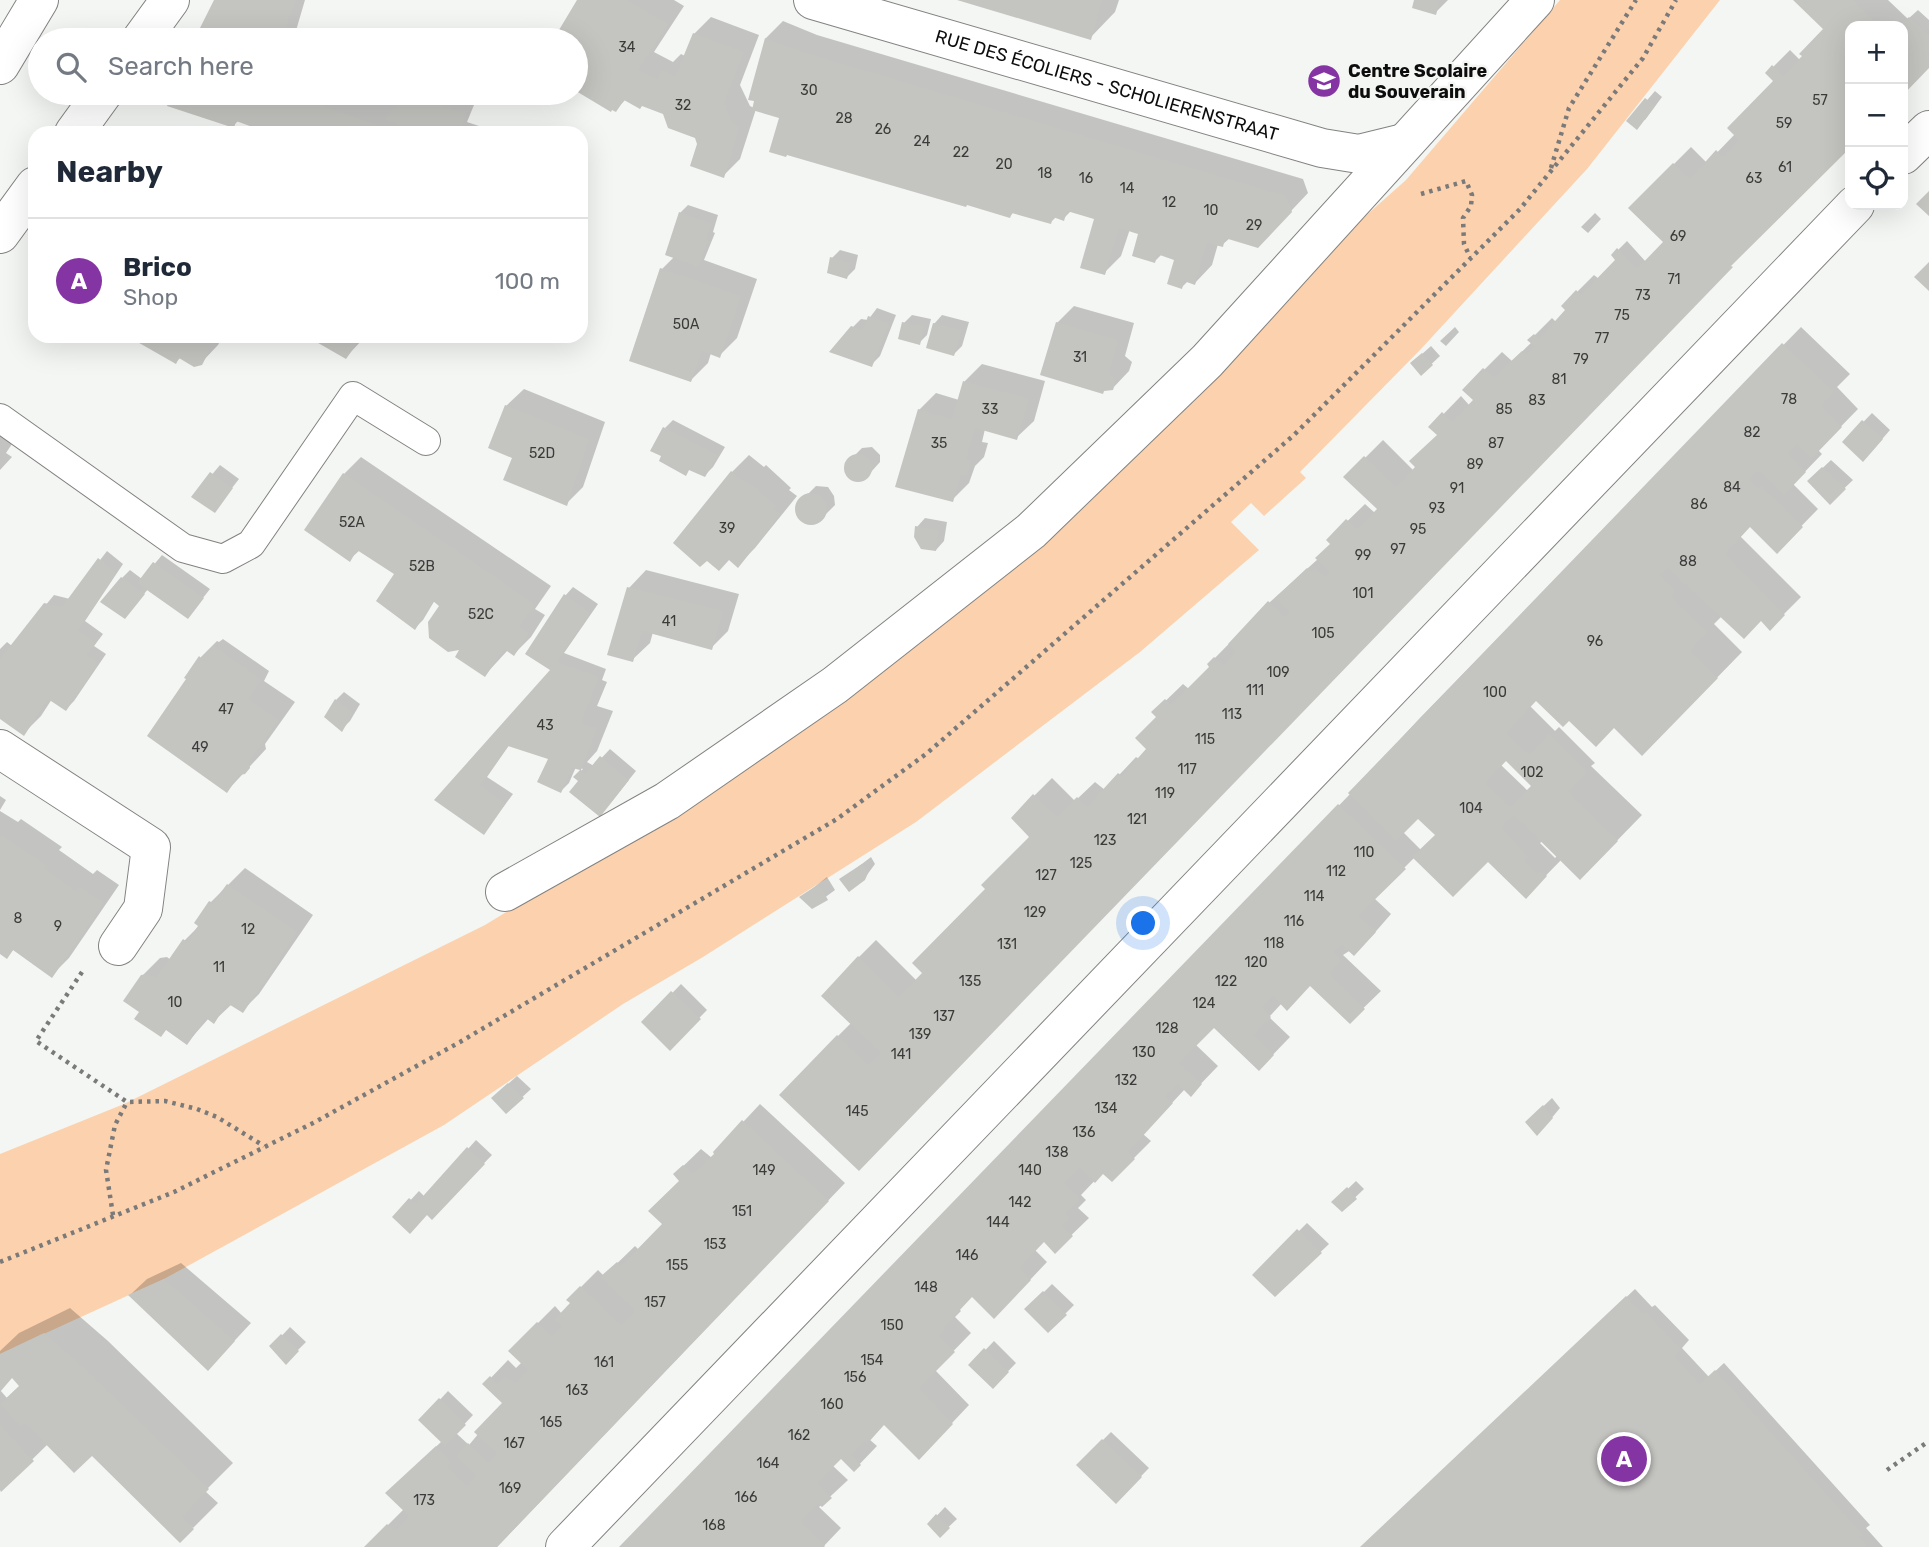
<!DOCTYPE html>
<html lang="en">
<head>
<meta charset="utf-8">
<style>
	:root { --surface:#fff; --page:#f6f6f7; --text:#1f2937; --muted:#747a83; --line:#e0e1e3; --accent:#8534a4 }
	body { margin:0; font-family:Rubik,sans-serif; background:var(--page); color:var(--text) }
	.controls { position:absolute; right:21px; top:21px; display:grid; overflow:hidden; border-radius:14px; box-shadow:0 7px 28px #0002 }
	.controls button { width:63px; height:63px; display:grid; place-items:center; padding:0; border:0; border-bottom:2px solid var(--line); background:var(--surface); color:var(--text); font:35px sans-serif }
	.you { position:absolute; left:1144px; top:924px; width:24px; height:24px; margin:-18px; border:5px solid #fff; border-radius:50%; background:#1a73e8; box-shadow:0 0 0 10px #1a73e833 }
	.badge { display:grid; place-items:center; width:46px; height:46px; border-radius:50%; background:var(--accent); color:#fff; font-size:23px; font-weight:700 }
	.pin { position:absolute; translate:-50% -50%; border:4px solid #fff; box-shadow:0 2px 7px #0006 }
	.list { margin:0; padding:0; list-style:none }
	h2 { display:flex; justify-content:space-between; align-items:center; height:91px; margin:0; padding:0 28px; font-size:30px }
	h2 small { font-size:23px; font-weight:400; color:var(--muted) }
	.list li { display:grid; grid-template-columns:46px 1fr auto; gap:21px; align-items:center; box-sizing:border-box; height:126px; padding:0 28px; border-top:2px solid var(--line) }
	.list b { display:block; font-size:26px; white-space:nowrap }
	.list p { margin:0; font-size:23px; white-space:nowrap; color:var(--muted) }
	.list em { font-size:23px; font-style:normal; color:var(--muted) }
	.icon { flex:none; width:38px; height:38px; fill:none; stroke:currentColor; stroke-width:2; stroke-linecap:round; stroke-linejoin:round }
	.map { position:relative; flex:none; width:1929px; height:1547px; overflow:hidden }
	.search { position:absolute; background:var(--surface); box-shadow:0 7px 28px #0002; left:28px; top:28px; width:560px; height:77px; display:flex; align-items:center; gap:18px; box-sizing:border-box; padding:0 24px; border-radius:38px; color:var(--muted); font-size:26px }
	.panel { position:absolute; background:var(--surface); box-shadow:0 7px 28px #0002; left:28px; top:126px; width:560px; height:217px; border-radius:21px }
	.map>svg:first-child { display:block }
	.green { fill:#fcd1ae }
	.shadow { fill:#0003; fill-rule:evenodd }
	.building { fill:#c4c4c1; fill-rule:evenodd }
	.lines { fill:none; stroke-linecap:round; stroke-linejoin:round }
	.lane-casing { stroke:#828381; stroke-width:30 }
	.street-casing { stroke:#828381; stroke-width:40 }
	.path { stroke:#797a79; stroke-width:4.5; stroke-dasharray:3.5 5; stroke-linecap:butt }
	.lane { stroke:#fff; stroke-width:28 }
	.street { stroke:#fff; stroke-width:38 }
	.labels { text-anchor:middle; stroke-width:5; stroke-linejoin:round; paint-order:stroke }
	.number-label { font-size:14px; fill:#3b3b3a }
	.poi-label { font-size:18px; font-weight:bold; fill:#0d0d0d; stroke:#f4f6f3; text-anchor:start }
	.street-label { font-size:18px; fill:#0d0d0d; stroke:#f4f6f3 }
</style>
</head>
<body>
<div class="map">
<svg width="1929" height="1547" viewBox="0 0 1929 1547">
	<rect width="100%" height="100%" fill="#f4f6f3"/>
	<path class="green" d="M1560 0H1720L1587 169 1420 350 1300 472 1306 478 1264 516 1251 503 1231 522 1259 550 1140 652 916 822 703 957 623 1004 444 1125 164 1279 0 1354V1154L124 1104 485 925 665 816 778 738 1406 180Z"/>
	<path class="shadow" d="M216 0H305L295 34 312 40H195Z
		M579 0H674L684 6 654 52 673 62 681 54 685 56 694 34 711 17 759 35 740 85 750 106 754 108 756 100 750 98 766 38 783 21 817 35 1303 179 1308 193 1275 228 1230 238 1222 245 1218 244 1212 265 1195 283 1188 281 1182 287 1177 258 1162 254 1155 261 1140 232 1130 229 1121 256 1104 273 1097 218 1072 210 1063 219 1056 217 1051 222 1014 212 1010 216 782 116 756 109 740 159 723 176 699 144 697 137 664 112 626 99 616 110H611L576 89V40H555Z
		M961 0H1119L1115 12 1090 38Z
		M1416 0H1448L1435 13Z
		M1796 0H1888L1908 19 1918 10 1929 20V66L1903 92V26H1850V146L1747 248 876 1152 838 1036 851 1023 859 957 876 940 917 981 988 889 1032 837 1013 818 1035 795 1052 778 1075 801 1095 782 1105 790 1136 757 1139 759 1149 749 1159 717 1154 712 1183 684 1189 689 1211 667 1209 664 1270 602 1318 559 1332 543 1328 540 1365 504 1375 513 1379 509 1346 477 1383 440 1414 471 1439 434 1431 427 1461 396 1470 406 1475 400 1464 390 1502 352 1512 361 1532 342 1530 340 1552 318 1556 322 1568 310 1577 292 1594 275 1599 279 1618 260 1613 255 1627 241 1646 262 1666 242 1630 208 1691 147 1707 163 1735 134 1775 81 1767 73 1790 50 1800 60 1826 29Z
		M1655 91 1662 97 1645 120 1629 121Z
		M174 93H382L399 99 403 93H435L474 105 467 122 488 129 487 133H274L239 120 233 126 170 104Z
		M688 205 718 215 713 232 715 233 704 260 757 279 737 338 719 356 711 353 708 363 691 380 662 269 674 257 680 213Z
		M1595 213 1601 219 1588 233 1581 227Z
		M840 250 858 255 855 269 847 277 832 258Z
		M1074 306 1134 323 1125 356 1132 362 1129 371 1112 389 1057 323Z
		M877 308 896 315 880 356 871 365 853 327 861 319 868 320Z
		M912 315 931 319 927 335 919 343 904 323Z
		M942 315 969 322 962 346 954 354 934 324Z
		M1455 327 1459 332 1446 346 1440 341Z
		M1801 327 1850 374 1837 387 1858 409 1818 450 1822 454 1793 484 1818 509 1777 551 1750 526 1740 536 1801 597 1770 628 1761 619 1722 616 1714 624 1742 652 1667 729 1614 726 1569 718 1537 699 1530 706 1555 731 1559 727 1595 763 1591 766 1642 815 1606 852 1562 859 1526 896 1488 860 1415 857 1374 898 1391 914 1371 937 1343 955 1381 991 1350 1021 1311 984 1282 1003 1269 1017 1290 1037 1259 1069 1214 1026 1195 1044 1218 1066 1191 1094 1185 1089 1143 1134 1151 1141 1112 1180 1103 1172 1081 1195 1086 1200 1078 1208 1089 1218 1055 1251 1044 1240 1035 1250 1047 1262 1011 1300 972 1295 959 1309 961 1311 955 1317 971 1333 935 1370 969 1405 936 1440 885 1423 869 1439 877 1446 854 1470 841 1457 832 1465 848 1480 819 1507 841 1528 823 1547H621L1351 793 1419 719ZM1506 759 1533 785 1528 791 1501 765ZM1418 816 1437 835 1421 850 1403 832ZM1543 841 1558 855 1555 858 1540 843Z
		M130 336H223L218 345 201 363 181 357 176 362Z
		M310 336H366L346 357Z
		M1431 346 1440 356 1422 373 1412 363Z
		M982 364 1045 381 1034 421 1016 438 985 429 982 442 988 443 984 457 975 466 969 483 952 500 919 410 936 393 959 400 965 381Z
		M524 389 605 422 583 487 566 504 506 406Z
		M0 409 24 426 6 453 12 457 0 470Z
		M1872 413 1890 430 1871 452 1844 442Z
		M673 420 725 447 713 467 705 475 665 428Z
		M872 447 880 455V462L863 481H854L847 473V463L862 448Z
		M749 455 764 467 766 465 791 488 789 490 797 496 755 548 738 565 730 558H707L675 542 732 472Z
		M361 457 551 586 535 609 545 615 531 637 514 654 508 650 485 675 442 605 435 600 423 620 415 628 396 574 360 550 350 559 344 474Z
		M1831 460 1853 480 1830 502 1809 481Z
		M220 465 239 479 214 511 194 496Z
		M816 486 828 487 834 496 835 505 817 523H807L798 516 797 505Z
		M925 518 947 522 944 541 936 550 917 527Z
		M107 551 123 564 85 621 103 634 94 646 106 654 74 701 66 709 52 699 41 716 24 733 0 717V649L7 642 12 646 54 595 70 599Z
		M162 555 210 589 188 617 148 589 133 608 122 578 130 570 142 579Z
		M646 570 739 594 728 631 711 648 653 632 650 643 632 660 629 588Z
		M573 587 598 604 564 653 606 669 602 680 607 682 597 706 613 711 597 751 587 762 594 766 610 749 636 771 608 806 575 777 583 769 576 767 569 783 561 791 551 758 510 744 487 777 513 794 484 833 437 800 552 670 565 596Z
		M223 639 269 671 264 681 295 702 265 744 266 749 227 791 188 679 200 658 217 641 219 642Z
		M344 692 360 704 350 721 342 729 336 700Z
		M0 796 6 800 0 810Z
		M0 811 18 822 21 819 62 847 59 850 93 874 97 870 119 885 69 958 52 975 14 949 7 957 0 952Z
		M871 857 875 864 864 879H842Z
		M245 868 313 915 259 994 242 1011 232 1004 214 1021 209 1018 187 1043 141 1012 142 976 160 958 167 957 171 960 184 941 200 925 211 902Z
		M827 877 835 890 812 907 802 897Z
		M681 984 707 1010 670 1048 644 1022Z
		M517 1076 531 1089 506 1112 501 1090Z
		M1552 1098 1560 1108 1545 1126 1527 1122Z
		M760 1104 845 1183 497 1547H366L404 1509 405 1476 442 1441 421 1420 448 1391 473 1415 456 1433 469 1445 504 1403 485 1384 508 1360 516 1368 522 1362 510 1351 555 1306 562 1314 572 1303 569 1299 598 1270 604 1276 635 1246 639 1250 664 1224 682 1180 675 1174 701 1149 712 1158 717 1154 715 1152Z
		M476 1140 492 1155 432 1217 427 1213 395 1217 419 1191 425 1197Z
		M1356 1181 1364 1189 1342 1210 1334 1202Z
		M1307 1223 1329 1244 1275 1295 1255 1275Z
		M181 1263 251 1323 225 1351 130 1295 147 1279Z
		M1052 1284 1074 1305 1048 1331 1027 1309Z
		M1635 1289 1652 1307 1655 1305 1689 1340 1682 1348 1709 1377 1724 1363 1870 1525 1866 1528 1883 1547H1362Z
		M70 1308 108 1341 233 1463 205 1491 218 1503 193 1528 92 1454 48 1444 2 1489 0 1488V1351L19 1333ZM12 1376 21 1385 7 1398 0 1390Z
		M290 1327 306 1342 286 1362 272 1346Z
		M994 1341 1016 1363 993 1387 971 1365Z
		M1111 1432 1149 1468 1116 1502 1078 1465Z
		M945 1507 957 1519 940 1535 929 1524Z"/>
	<path class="building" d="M214 0H297L290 14 282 40H194Z
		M577 0H627L668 24 638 70 657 79 662 70 675 77 693 33 744 52 724 103 733 123 740 126 724 178 690 166 697 144 695 138 668 128 663 114 642 106 640 109 624 100 616 112 612 110 611 112 576 91V40H553Z
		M957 0H1102L1091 40Z
		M1414 0H1440L1436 15 1412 8Z
		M1793 0H1853L1879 26H1850V148L1731 266 1733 267 859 1171 779 1095 837 1035 868 1065 881 1053 821 996 858 956 899 997 922 973 912 963 985 889 981 885 1029 837 1011 818 1033 794 1057 817 1077 797 1087 807 1118 773 1122 776 1146 749 1135 738 1156 717 1151 712 1165 699 1171 705 1209 667 1207 664 1214 657 1223 665 1236 652 1228 644 1268 601 1285 617 1290 612 1275 598 1307 568 1311 572 1315 568 1325 577 1330 572 1315 558 1330 544 1326 540 1346 519 1357 529 1377 509 1343 477 1364 456 1396 487 1415 467 1409 461 1437 435 1428 427 1442 412 1452 422 1473 400 1462 390 1483 368 1494 377 1522 351 1526 355 1534 346 1527 340 1534 334 1539 339 1565 310 1561 306 1576 290 1581 295 1615 260 1611 255 1617 248 1637 269 1663 242 1628 208 1673 163 1690 179 1716 150 1723 157 1739 140 1727 128 1773 81 1765 73 1772 65 1783 76 1802 56 1799 54 1823 29Z
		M1909 17 1929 36V68L1903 95V26H1898Z
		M765 38 800 51 1286 196 1292 212 1258 248 1225 238 1223 247 1207 243 1195 285 1184 281 1182 289 1167 284 1174 260 1157 254 1155 263 1132 256 1138 234 1119 228 1105 275 1080 268 1094 219 1067 211 1064 221 1053 217 1051 224 1012 213 1010 218 967 205 966 207 787 155 786 157 769 152 779 118 752 110 754 101 748 100Z
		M172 93H299L297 97 401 133H269L236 121 234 128 167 106Z
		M400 93 467 113 459 133H422L386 120Z
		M1645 98 1655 106 1637 130 1626 121Z
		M1929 191V216L1916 204Z
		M679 212 711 223 706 240 708 241 699 267 665 255Z
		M830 257 851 263 847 279 827 273Z
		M1929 262V291L1914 277Z
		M660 268 741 296 720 358 702 351 691 382 629 361Z
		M868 316 889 323 872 367 829 352 851 326 863 330Z
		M902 322 924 327 920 345 898 339Z
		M1056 322 1118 340 1109 374 1116 380 1113 390 1104 391 1103 394 1040 375Z
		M933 323 962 330 954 356 926 348Z
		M127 336H217L202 365 194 367 179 358 176 364Z
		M306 336H362L346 359Z
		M1782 343 1834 392 1821 406 1842 427 1812 458 1797 443 1787 453 1806 472 1784 495 1758 470 1749 479 1758 488 1761 486 1803 527 1777 554 1750 527 1725 554 1785 615 1770 631 1761 621 1744 639 1668 568 1660 575 1676 591 1671 597 1707 632 1690 651 1718 678 1642 756 1614 728 1596 747 1569 721 1563 727 1536 701 1506 733 1529 755 1549 734 1588 772 1568 792 1618 841 1580 880 1514 815 1501 827 1528 857 1524 861 1537 874 1541 870 1547 876 1526 899 1488 862 1453 897 1412 857 1435 835 1418 819 1396 841 1348 793ZM1506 761 1531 786 1510 807 1485 783Z
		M1422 353 1433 365 1421 376 1410 363Z
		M963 381 1029 398 1017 440 975 428 966 459 972 460 967 476 961 475 953 502 895 487 918 409 952 419Z
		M505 405 589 439 567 506 503 480 512 458 488 448Z
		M1862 420 1883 439 1863 462 1842 442Z
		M663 427 718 455 705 477 689 470 686 476 659 461 661 456 650 451Z
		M844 468a14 14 0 1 1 28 0a14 14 0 1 1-28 0Z
		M1822 467 1846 489 1830 505 1807 481Z
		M731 471 746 483 748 481 776 506 773 508 781 514 738 568 729 560 719 571 707 561 700 567 673 543Z
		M210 472 233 488 215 513 191 497Z
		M343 473 535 604 519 627 529 633 514 656 504 649 485 677 455 657 459 650 448 652 429 638 428 622 439 606 433 601 415 630 376 601 394 574 357 550 350 562 304 530Z
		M795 509a16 16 0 1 1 32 0a16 16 0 1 1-32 0Z
		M915 526 939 530 936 551 921 549 914 537Z
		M98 558 116 573 78 630 96 643 87 655 99 663 66 711 48 699 24 736 0 719V659L44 603 62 607Z
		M153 562 204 598 188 619 137 583Z
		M121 577 145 594 125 619 100 602Z
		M627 587 723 611 712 650 642 631 633 662 607 655Z
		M564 594 591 613 557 662 599 677 581 723 597 728 581 770 585 774 600 756 629 780 600 817 569 792 578 781 573 777 580 770 572 768 561 793 537 782 548 759 508 746 480 785 506 803 484 835 434 800 550 670 525 654Z
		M214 646 262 680 248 699 279 720 252 757 249 763 250 768 245 774 239 775 227 793 147 736 186 679 184 678 199 656 201 658Z
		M335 699 353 713 342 732 324 717Z
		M1338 804 1406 869 1358 916 1376 932 1354 956 1342 945 1334 952 1341 960 1328 973 1365 1009 1350 1024 1310 986 1287 1011 1273 996 1262 1008 1271 1017 1254 1035 1274 1055 1259 1071 1214 1028 1179 1063 1202 1084 1191 1097 1178 1084 1165 1096 1173 1103 1128 1152 1135 1159 1112 1182 1103 1174 1095 1183 1079 1167 1064 1182 1080 1198 1065 1213 1070 1218 1062 1226 1073 1236 1055 1254 1044 1242 1019 1268 1031 1280 994 1319 972 1297 944 1327 945 1329 939 1336 955 1352 919 1388 953 1424 919 1460 884 1425 867 1444 864 1441 851 1454 861 1465 854 1472 841 1459 817 1483 832 1498 822 1507 818 1504 800 1521 825 1546 824 1547H619Z
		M2 835 46 865 43 868 76 891 79 886 104 903 52 978 13 950 7 959 0 954V838Z
		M862 864 868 873 865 880 849 892 839 879Z
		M227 884 297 932 243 1013 227 1003 214 1024 206 1018 187 1045 166 1030 161 1037 134 1019 139 1012 123 1001 141 975 149 974 156 978 183 939 187 942 198 926 194 923 209 901 213 903Z
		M819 884 828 900 812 909 799 897Z
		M671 991 701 1019 670 1051 641 1022Z
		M508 1083 524 1098 506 1114 491 1098Z
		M1543 1105 1553 1118 1537 1136 1525 1122Z
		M742 1120 829 1201 497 1547H364L387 1524 395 1531 409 1516 385 1493 436 1446 451 1461 447 1466 467 1486 476 1476 456 1456 468 1443 488 1463 497 1454 474 1432 502 1403 482 1384 490 1376 497 1384 505 1376 516 1383 528 1370 508 1351 537 1322 551 1336 562 1326 554 1320 570 1303 566 1300 580 1286 621 1325 636 1311 600 1277 617 1262 621 1266 662 1224 648 1211 679 1181 673 1174 683 1165 693 1174 714 1154 713 1152Z
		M467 1147 485 1164 432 1220 427 1215 410 1234 392 1217 409 1198 416 1204Z
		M1347 1187 1357 1199 1342 1212 1331 1202Z
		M1297 1229 1322 1253 1275 1297 1252 1275Z
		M164 1279 235 1341 208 1371 128 1295Z
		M1043 1291 1067 1315 1048 1333 1024 1309Z
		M1626 1296 1643 1314 1646 1312 1682 1350 1674 1356 1700 1384 1715 1370 1863 1535 1859 1537 1868 1547H1360Z
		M44 1333 83 1367 209 1489 182 1517 194 1529 180 1543 92 1456 74 1473 25 1423 21 1427 0 1404 19 1386 12 1378 0 1392V1354Z
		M281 1334 299 1351 286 1365 269 1346Z
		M984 1348 1009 1372 993 1389 968 1365Z
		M439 1398 466 1425 445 1446 418 1420Z
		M0 1425 34 1461 1 1492 0 1490Z
		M1102 1439 1142 1477 1116 1504 1076 1465Z
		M936 1514 950 1528 940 1538 927 1524Z"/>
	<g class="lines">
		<g class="lane-casing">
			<path id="lane" d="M0 418 183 548 223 559 251 544 353 396 426 441"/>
		</g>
		<g class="street-casing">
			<g id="street">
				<path id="s1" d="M813 0 1322 148 1359 154 1404 143"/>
				<path d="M141 40 170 0"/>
				<path d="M0 65 39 0"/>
				<path d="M74 133 103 93"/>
				<path d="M1903 155 1929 130"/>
				<path d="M0 234 35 186"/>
				<path d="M0 749 151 847 143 909 118 946"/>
				<path d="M505 892 667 801 835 685 1031 531 1207 361 1535 0"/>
				<path d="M565 1547 1855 205"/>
			</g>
		</g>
		<path class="path" d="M1551 168 1569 108 1636 0
			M1421 194 1466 181 1472 195 1471 206 1463 218 1464 244 1470 257
			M82 972 36 1041 127 1102 165 1101 197 1109 217 1117 264 1146
			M113 1215 106 1170 115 1125 127 1102
			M0 1262 174 1192 315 1122 460 1042 837 819 926 754 1294 435 1520 209 1643 58 1676 0
			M1887 1470 1929 1441"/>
		<use href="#lane" class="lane"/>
		<use href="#street" class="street"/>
	</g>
	<defs>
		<g id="school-disc" transform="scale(1.75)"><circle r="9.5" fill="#8534a4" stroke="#f4f6f3"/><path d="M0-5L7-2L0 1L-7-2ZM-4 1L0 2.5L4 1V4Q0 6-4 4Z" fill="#fff"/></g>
	</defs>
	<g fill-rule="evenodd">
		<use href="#school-disc" x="1324" y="81"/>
	</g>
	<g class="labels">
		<g class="number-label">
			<text x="627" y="52">34</text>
			<text x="809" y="95">30</text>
			<text x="1820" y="105">57</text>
			<text x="683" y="110">32</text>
			<text x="844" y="123">28</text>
			<text x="1784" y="128">59</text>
			<text x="883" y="134">26</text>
			<text x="922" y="146">24</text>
			<text x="961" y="157">22</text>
			<text x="1004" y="169">20</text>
			<text x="1785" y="172">61</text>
			<text x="1045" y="178">18</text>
			<text x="1086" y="183">16</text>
			<text x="1754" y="183">63</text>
			<text x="1127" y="193">14</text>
			<text x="1169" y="207">12</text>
			<text x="1211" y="215">10</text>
			<text x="1254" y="230">29</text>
			<text x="1678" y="241">69</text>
			<text x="1674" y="284">71</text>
			<text x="1643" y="300">73</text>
			<text x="1622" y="320">75</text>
			<text x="686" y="329">50A</text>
			<text x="1602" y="343">77</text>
			<text x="1080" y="362">31</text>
			<text x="1581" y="364">79</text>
			<text x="1559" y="384">81</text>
			<text x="1789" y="404">78</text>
			<text x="1537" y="405">83</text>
			<text x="990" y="414">33</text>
			<text x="1504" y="414">85</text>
			<text x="1752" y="437">82</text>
			<text x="939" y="448">35</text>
			<text x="1496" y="448">87</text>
			<text x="542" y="458">52D</text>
			<text x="1475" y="469">89</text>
			<text x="1732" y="492">84</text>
			<text x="1457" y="493">91</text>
			<text x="1699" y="509">86</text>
			<text x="1437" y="513">93</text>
			<text x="352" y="527">52A</text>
			<text x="727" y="533">39</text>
			<text x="1418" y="534">95</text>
			<text x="1398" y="554">97</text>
			<text x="1363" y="560">99</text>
			<text x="1688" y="566">88</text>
			<text x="422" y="571">52B</text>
			<text x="1363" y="598">101</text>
			<text x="481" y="619">52C</text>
			<text x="669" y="626">41</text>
			<text x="1323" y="638">105</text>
			<text x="1595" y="646">96</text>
			<text x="1278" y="677">109</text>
			<text x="1255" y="695">111</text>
			<text x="1495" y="697">100</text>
			<text x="226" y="714">47</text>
			<text x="1232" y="719">113</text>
			<text x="545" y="730">43</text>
			<text x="1205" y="744">115</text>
			<text x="200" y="752">49</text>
			<text x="1187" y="774">117</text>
			<text x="1532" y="777">102</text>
			<text x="1165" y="798">119</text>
			<text x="1471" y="813">104</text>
			<text x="1137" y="824">121</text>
			<text x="1105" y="845">123</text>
			<text x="1364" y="857">110</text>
			<text x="1081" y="868">125</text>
			<text x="1336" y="876">112</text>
			<text x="1046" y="880">127</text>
			<text x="1314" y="901">114</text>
			<text x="1035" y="917">129</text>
			<text x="18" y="923">8</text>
			<text x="1294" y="926">116</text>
			<text x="58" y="931">9</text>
			<text x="248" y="934">12</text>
			<text x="1274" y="948">118</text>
			<text x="1007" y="949">131</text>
			<text x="1256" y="967">120</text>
			<text x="219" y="972">11</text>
			<text x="970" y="986">135</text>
			<text x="1226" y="986">122</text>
			<text x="175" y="1007">10</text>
			<text x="1204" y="1008">124</text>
			<text x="944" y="1021">137</text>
			<text x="1167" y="1033">128</text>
			<text x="920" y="1039">139</text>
			<text x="1144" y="1057">130</text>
			<text x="901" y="1059">141</text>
			<text x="1126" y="1085">132</text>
			<text x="1106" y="1113">134</text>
			<text x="857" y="1116">145</text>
			<text x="1084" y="1137">136</text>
			<text x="1057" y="1157">138</text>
			<text x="764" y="1175">149</text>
			<text x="1030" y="1175">140</text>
			<text x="1020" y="1207">142</text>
			<text x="742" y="1216">151</text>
			<text x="998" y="1227">144</text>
			<text x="715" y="1249">153</text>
			<text x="967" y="1260">146</text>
			<text x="677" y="1270">155</text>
			<text x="926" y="1292">148</text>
			<text x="655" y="1307">157</text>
			<text x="892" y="1330">150</text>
			<text x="872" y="1365">154</text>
			<text x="604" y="1367">161</text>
			<text x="855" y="1382">156</text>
			<text x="577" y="1395">163</text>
			<text x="832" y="1409">160</text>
			<text x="551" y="1427">165</text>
			<text x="799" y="1440">162</text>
			<text x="514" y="1448">167</text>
			<text x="768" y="1468">164</text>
			<text x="510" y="1493">169</text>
			<text x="746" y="1502">166</text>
			<text x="424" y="1505">173</text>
			<text x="714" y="1530">168</text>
		</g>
		<g class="poi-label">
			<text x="1348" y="77">Centre Scolaire<tspan x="1348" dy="21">du Souverain</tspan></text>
		</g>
		<g class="street-label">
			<text dy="6" stroke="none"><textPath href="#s1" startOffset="306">RUE DES ÉCOLIERS - SCHOLIERENSTRAAT</textPath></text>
		</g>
	</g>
</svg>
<div class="controls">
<button>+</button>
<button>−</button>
<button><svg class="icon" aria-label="locate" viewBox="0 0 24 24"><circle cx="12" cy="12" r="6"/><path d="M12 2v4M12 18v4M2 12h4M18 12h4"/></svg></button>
</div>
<div class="you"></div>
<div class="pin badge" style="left:1624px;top:1459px">A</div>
<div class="search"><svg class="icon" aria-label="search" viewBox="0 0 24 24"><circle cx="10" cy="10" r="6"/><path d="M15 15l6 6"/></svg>Search here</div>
<section class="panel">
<h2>Nearby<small></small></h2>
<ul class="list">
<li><span class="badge">A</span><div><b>Brico</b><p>Shop</p></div><em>100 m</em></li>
</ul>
</section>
</div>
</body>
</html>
